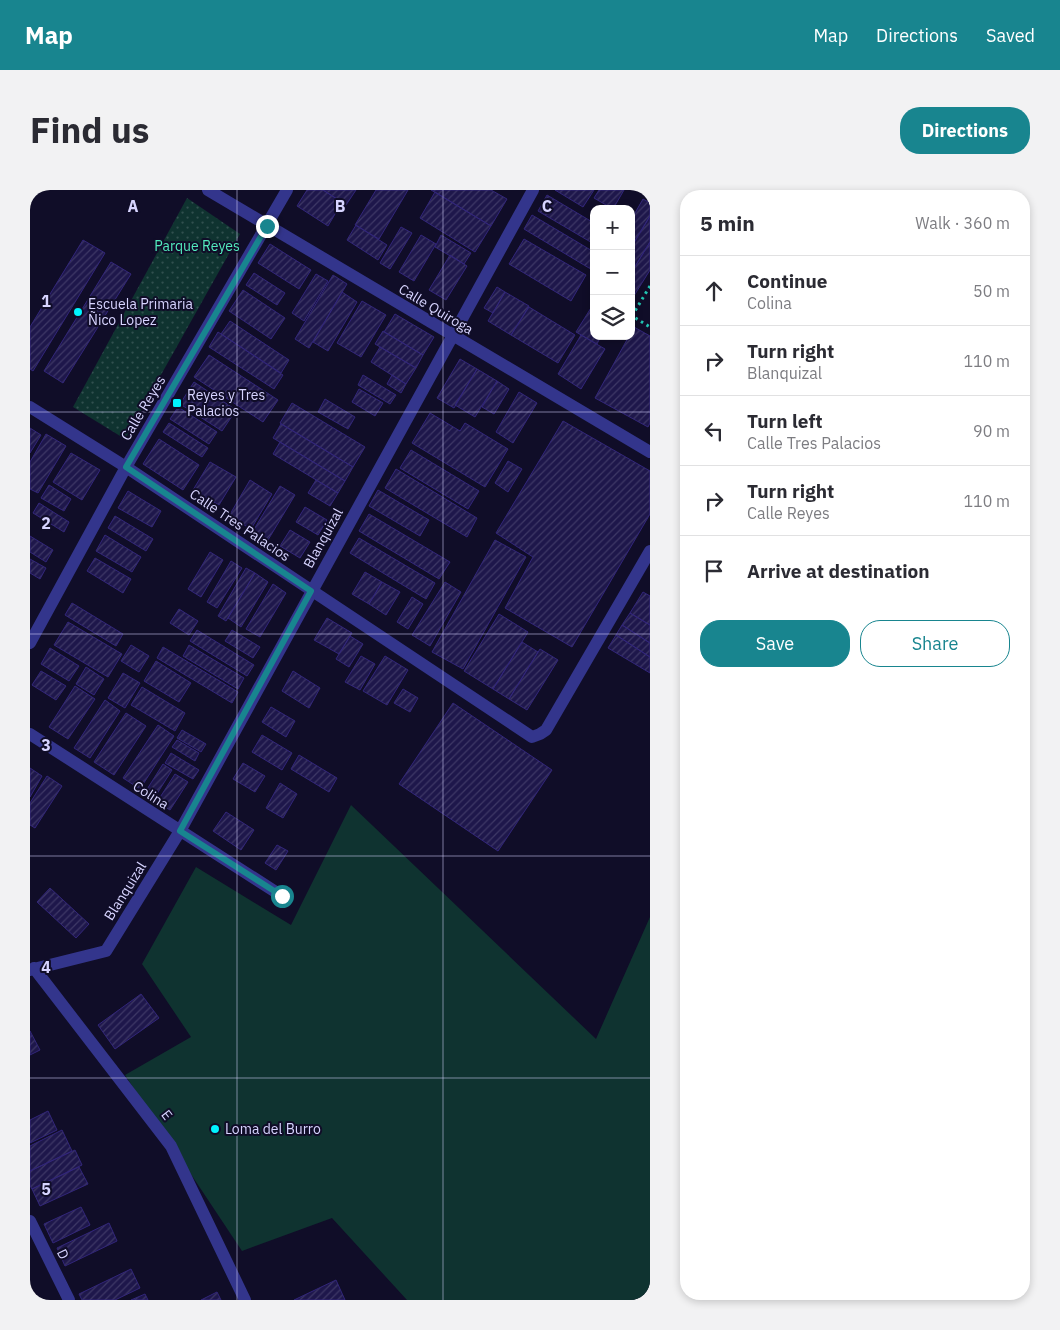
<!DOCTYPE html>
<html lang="en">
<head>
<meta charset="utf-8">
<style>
	:root { --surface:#fff; --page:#f2f2f3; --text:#2b2b33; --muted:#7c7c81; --line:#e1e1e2; --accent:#18858f }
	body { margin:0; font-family:"IBM Plex Sans",sans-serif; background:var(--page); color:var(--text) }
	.controls { position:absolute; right:15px; top:15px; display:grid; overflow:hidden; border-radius:10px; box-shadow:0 2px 8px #0003 }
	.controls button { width:45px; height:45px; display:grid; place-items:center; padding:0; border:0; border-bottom:1px solid var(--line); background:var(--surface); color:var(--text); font:25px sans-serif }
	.stop { position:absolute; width:15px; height:15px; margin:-11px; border:4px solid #18858f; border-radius:50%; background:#fff }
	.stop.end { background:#18858f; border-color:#fff; box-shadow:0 1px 5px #0008 }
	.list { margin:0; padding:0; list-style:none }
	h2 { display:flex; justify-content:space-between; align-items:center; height:65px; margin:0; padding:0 20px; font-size:21px }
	h2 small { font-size:16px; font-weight:400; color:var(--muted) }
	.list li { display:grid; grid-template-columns:32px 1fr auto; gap:15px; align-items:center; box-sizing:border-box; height:70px; padding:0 20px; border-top:1px solid var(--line) }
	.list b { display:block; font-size:19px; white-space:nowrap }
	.list p { margin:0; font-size:16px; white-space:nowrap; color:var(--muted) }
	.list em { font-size:16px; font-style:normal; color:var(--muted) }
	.actions { display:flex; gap:10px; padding:15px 20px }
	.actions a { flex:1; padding:11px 0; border:1px solid var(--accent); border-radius:20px; text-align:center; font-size:18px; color:var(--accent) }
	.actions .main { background:var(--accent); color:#fff }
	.icon { flex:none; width:28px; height:28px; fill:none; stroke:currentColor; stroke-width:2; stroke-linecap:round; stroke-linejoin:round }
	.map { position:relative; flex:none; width:620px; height:1110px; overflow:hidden; border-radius:20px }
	header { display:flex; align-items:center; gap:30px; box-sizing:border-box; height:70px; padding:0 25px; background:var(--accent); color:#fff }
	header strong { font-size:24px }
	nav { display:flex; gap:28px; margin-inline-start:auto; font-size:18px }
	.intro { display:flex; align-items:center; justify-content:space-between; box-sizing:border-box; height:120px; padding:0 30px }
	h1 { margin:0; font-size:35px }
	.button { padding:12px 22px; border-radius:20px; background:var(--accent); color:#fff; font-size:18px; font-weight:700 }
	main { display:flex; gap:30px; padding:0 30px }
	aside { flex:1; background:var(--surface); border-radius:20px; box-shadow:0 2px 8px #0003 }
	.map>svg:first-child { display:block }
	.green { fill:#0f3330 }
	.park { fill:url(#park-dots) }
	.building { fill:url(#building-hatch); stroke:#32267a }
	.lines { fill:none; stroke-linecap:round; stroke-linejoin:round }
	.path { stroke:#22c5b2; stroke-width:3; stroke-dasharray:2.5 4; stroke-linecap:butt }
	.minor { stroke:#33358c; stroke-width:12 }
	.route { stroke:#18858f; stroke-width:6 }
	.grid { fill:none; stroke:#d7d4ff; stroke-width:1; stroke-opacity:0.55 }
	.poi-dot { fill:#00f4ff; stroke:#100d28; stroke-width:2 }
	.labels { text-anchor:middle; stroke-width:4; stroke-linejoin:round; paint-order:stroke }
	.park-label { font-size:14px; fill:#53ecbd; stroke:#100d28 }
	.poi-label { font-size:14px; fill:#d7d4ff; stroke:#100d28; text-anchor:start }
	.street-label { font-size:14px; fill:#d7d4ff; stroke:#100d28 }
	.grid-label { font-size:16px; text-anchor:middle; font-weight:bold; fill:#d7d4ff; stroke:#100d28; stroke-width:4; stroke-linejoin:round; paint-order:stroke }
</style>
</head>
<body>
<header>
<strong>Map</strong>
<nav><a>Map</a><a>Directions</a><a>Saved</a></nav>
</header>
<div class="intro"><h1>Find us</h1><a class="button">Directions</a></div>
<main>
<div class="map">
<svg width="620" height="1110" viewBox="0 0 620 1110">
	<defs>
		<pattern id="park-dots" width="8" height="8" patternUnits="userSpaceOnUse" patternTransform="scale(1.25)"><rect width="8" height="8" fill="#0f3330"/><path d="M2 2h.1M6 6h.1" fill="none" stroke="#31504f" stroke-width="1.8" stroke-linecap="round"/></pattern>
		<pattern id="building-hatch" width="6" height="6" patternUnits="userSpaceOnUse" patternTransform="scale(1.25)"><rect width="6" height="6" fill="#1e174b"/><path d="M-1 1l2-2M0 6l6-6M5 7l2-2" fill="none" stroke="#3e3866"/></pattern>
	</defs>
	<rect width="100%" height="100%" fill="#100d28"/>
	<path class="green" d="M321 615 566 849 620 727V1110H377L302 1028 212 1061 95 885 161 847 112 774 166 677 261 735Z"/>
	<path class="park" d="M157 8 210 44 95 249 43 217Z"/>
	<path class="building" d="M277 0H293L312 12 298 36 267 16Z
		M293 0H326L316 15Z
		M346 0H378L349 49 325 35Z
		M401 0H461L477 9 461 36Z
		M525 0H564L553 17Z
		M569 0H594L583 19 564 8Z
		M405 2 461 36 445 62 390 28Z
		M517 5 564 33V54L508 21Z
		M613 9 620 13V26L604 53 601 52V30Z
		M502 25 564 62V81L494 39Z
		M620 26V52L601 83V57Z
		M326 35 357 55 348 70 317 50Z
		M371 37 382 43 360 79 350 73Z
		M391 45 406 54 384 91 369 82Z
		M411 45 441 63 434 74 405 57Z
		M494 49 556 85 541 111 479 74Z
		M53 50 75 63 3 181 0 179V137Z
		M620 52V80L602 109 601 83Z
		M240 54 281 80 269 99 228 73Z
		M420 65 437 76 416 110 399 100Z
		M81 72 101 84 33 193 14 181Z
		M224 83 255 103 247 115 216 95Z
		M286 84 298 91 274 131 262 123Z
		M303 85 317 94 279 158 265 149Z
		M467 97 475 102 463 123 454 118Z
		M213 100 255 128 241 149 199 121Z
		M312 102 327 112 298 161 283 152Z
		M475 102 499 116 481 145 458 131Z
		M332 111 356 125 331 167 307 153Z
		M564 113V146H571L567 154 546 142Z
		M499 117 545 145 528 173 481 145Z
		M365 124 404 147 393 165 354 142Z
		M200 131 259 170 251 183 191 144Z
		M604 137 620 146V233L618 237 565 208 599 146H601Z
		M353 141 393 165 386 178 345 154Z
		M188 142 253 185 244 199 179 157Z
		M551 145 575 159 551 199 528 184Z
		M350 157 386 178 376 194 341 172Z
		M179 165 248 210 233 232 164 187Z
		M430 169 447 179 424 218 407 208Z
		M447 179 467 191 445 227 425 215Z
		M333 185 366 205 360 214 328 195Z
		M362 185 376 194 371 203 357 194Z
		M467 191 479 199 464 224 452 217Z
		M164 192 206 220 192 241 150 214Z
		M329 199 353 213 345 226 322 212Z
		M489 202 507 213 483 253 466 242Z
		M295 209 325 227 318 239 288 222Z
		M262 213 335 257 323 277 250 233Z
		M148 217 187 242 179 254 140 229Z
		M400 223 430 241 435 233 478 259 455 297 382 253Z
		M533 231 620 281V324L542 457 475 418 503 367 466 343Z
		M139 233 178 258 172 267 133 242Z
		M251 234 323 277 315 291 243 248Z
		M0 238 11 245 0 263Z
		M16 244 36 256 8 303 0 299V272Z
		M129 249 169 275 153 300 113 274Z
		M250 252 315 291 308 303 243 264Z
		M381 260 449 301 438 319 370 278Z
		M41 263 70 280 52 310 23 292Z
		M478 271 492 279 478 302 465 293Z
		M180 272 206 287 189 315 163 300Z
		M366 279 447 328 437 347 355 298Z
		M220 290 242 304 221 339 199 326Z
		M286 290 308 303 300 316 278 303Z
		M19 295 41 309 34 321 11 308Z
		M250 296 265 305 238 350 223 341Z
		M348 300 399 330 390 346 339 316Z
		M98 301 131 321 122 337 88 318Z
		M9 313 39 332 34 342 3 323Z
		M275 317 297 330 288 345 266 332Z
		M339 324 420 372 409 389 329 341Z
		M85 326 123 349 116 361 78 338Z
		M260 340 280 352 270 368 250 356Z
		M75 345 111 367 102 382 66 361Z
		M0 346 23 360 16 372 0 362Z
		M329 348 405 393 396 409 320 363Z
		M465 350 496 367 433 479 402 462Z
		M180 362 193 370 171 407 158 399Z
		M65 368 101 389 93 403 57 381Z
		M0 369 16 378 10 389 0 383Z
		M201 371 212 378 187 418 177 412Z
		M216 378 225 383 196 431 188 426Z
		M335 382 352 392 339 414 322 404Z
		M225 383 238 392 211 437 198 428Z
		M352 392 370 402 356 425 339 414Z
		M415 392 431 402 400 456 382 445Z
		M243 394 256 403 230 447 216 439Z
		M613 402 620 406V435L600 423Z
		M382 407 393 414 378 439 367 432Z
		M42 413 93 444 86 456 35 425Z
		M149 419 168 431 159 445 140 433Z
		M600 423 620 435V453L592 435Z
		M469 424 498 442 463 499 434 481Z
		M297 428 322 443 309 464 284 450Z
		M38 432 92 464 78 487 24 455Z
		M592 435 620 453V467L586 445Z
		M167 440 224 475 217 486 160 451Z
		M202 440 230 457 223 468 195 451Z
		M586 445 620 467V483L578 458Z
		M320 446 333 454 319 477 306 469Z
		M492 452 508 462 479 509 463 499Z
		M101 455 119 466 109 482 91 471Z
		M159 455 214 488 208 499 153 466Z
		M133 457 208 502 202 513 127 468Z
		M20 458 49 476 39 491 11 474Z
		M510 459 528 470 497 520 479 509Z
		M331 466 345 474 330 500 315 492Z
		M355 466 378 480 357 515 333 501Z
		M126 471 161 493 149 512 114 491Z
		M56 477 74 489 64 505 46 494Z
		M11 481 36 496 26 510 2 495Z
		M263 481 290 498 279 518 252 501Z
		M93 483 110 493 95 518 78 508Z
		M45 496 65 509 38 549 19 537Z
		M112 497 155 523 145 541 101 515Z
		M373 499 388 508 380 522 364 513Z
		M75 510 90 521 60 568 44 558Z
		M423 513 522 580 468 661 369 594Z
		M241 517 265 531 256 547 232 532Z
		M96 523 116 536 84 585 64 572Z
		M128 535 144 546 110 599 93 588Z
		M152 540 176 554 171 562 147 548Z
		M232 545 262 563 252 580 222 562Z
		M147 550 169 563 165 571 142 557Z
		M141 563 169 580 163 589 135 573Z
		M269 565 307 588 299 602 261 579Z
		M213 573 235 586 225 602 203 589Z
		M133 574 142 580 123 610 114 604Z
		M0 578 12 586 0 607Z
		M145 584 158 592 140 620 127 612Z
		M17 586 32 596 5 638 0 635V613Z
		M250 593 267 604 253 628 236 618Z
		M196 622 224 640 211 660 183 641Z
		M247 655 258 661 246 680 235 673Z
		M20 698 59 734 46 748 7 712Z
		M111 804 129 828 85 859 68 835Z
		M0 841 10 860 0 865Z
		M18 921 27 940 0 953V930Z
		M32 940 42 961 0 981V956Z
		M45 960 52 975 2 999 0 996V981Z
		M49 977 58 994 10 1016 2 999Z
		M51 1017 60 1035 23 1053 14 1034Z
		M79 1033 87 1051 35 1076 27 1058Z
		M101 1079 110 1098 85 1110H52L49 1104Z
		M306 1090 315 1110H264Z
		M187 1102 191 1110H171Z
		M115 1104 118 1110H101Z"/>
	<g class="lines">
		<path class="path" d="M620 96 602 126 620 137"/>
		<path class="minor" d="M178 0 620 262
			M0 217 96 277 502 547 510 544 516 540 620 361
			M0 453 96 277 257 0
			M0 544 252 706
			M4 778 141 956 215 1110
			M0 780 76 761 150 641 503 0
			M0 1031 39 1110"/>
	</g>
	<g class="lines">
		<path class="route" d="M237 36 96 277 281 401 150 641 252 706"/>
	</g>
	<path class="grid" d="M207 0V1110M413 0V1110M0 222H620M0 444H620M0 666H620M0 888H620"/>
	<g class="poi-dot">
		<circle cx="48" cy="122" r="5"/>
		<rect x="142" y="208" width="10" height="10" rx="2.5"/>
		<circle cx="185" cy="939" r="5"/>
	</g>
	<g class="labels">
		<g class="park-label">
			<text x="167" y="61">Parque Reyes</text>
		</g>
		<g class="poi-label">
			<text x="58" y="119">Escuela Primaria<tspan x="58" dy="16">Ñico Lopez</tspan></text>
			<text x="157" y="210">Reyes y Tres<tspan x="157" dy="16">Palacios</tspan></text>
			<text x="195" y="944">Loma del Burro</text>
		</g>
		<g class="street-label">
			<text transform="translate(406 119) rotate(31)" y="5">Calle Quiroga</text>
			<text transform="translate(113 218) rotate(-59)" y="5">Calle Reyes</text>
			<text transform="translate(210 335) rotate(34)" y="5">Calle Tres Palacios</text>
			<text transform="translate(293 348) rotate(-61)" y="5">Blanquizal</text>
			<text transform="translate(121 605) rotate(33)" y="5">Colina</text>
			<text transform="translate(95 701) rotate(-58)" y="5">Blanquizal</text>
			<text transform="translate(137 925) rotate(52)" y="5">E</text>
			<text transform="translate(33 1064) rotate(64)" y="5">D</text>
		</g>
	</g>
	<g class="grid-label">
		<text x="103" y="22">A</text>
		<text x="310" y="22">B</text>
		<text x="517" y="22">C</text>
		<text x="16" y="117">1</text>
		<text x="16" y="339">2</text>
		<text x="16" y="561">3</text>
		<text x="16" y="783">4</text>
		<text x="16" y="1005">5</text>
	</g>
</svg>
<div class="controls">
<button>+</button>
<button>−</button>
<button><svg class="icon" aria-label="layers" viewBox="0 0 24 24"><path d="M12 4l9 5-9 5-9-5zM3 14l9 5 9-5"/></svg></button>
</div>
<div class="stop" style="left:252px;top:706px"></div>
<div class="stop end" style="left:237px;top:36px"></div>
</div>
<aside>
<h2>5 min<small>Walk · 360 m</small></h2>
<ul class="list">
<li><svg class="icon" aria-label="ahead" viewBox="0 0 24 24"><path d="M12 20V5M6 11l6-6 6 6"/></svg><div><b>Continue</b><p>Colina</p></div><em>50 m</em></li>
<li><svg class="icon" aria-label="right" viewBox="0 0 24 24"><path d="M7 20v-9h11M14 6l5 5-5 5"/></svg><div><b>Turn right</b><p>Blanquizal</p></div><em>110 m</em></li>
<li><svg class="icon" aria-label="left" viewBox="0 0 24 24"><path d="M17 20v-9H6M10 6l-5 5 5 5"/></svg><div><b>Turn left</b><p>Calle Tres Palacios</p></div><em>90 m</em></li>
<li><svg class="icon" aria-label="right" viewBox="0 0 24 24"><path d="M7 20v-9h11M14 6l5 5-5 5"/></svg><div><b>Turn right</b><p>Calle Reyes</p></div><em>110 m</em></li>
<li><svg class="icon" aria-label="arrive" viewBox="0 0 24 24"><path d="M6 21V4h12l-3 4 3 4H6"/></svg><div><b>Arrive at destination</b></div></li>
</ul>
<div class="actions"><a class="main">Save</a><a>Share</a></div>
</aside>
</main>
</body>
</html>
